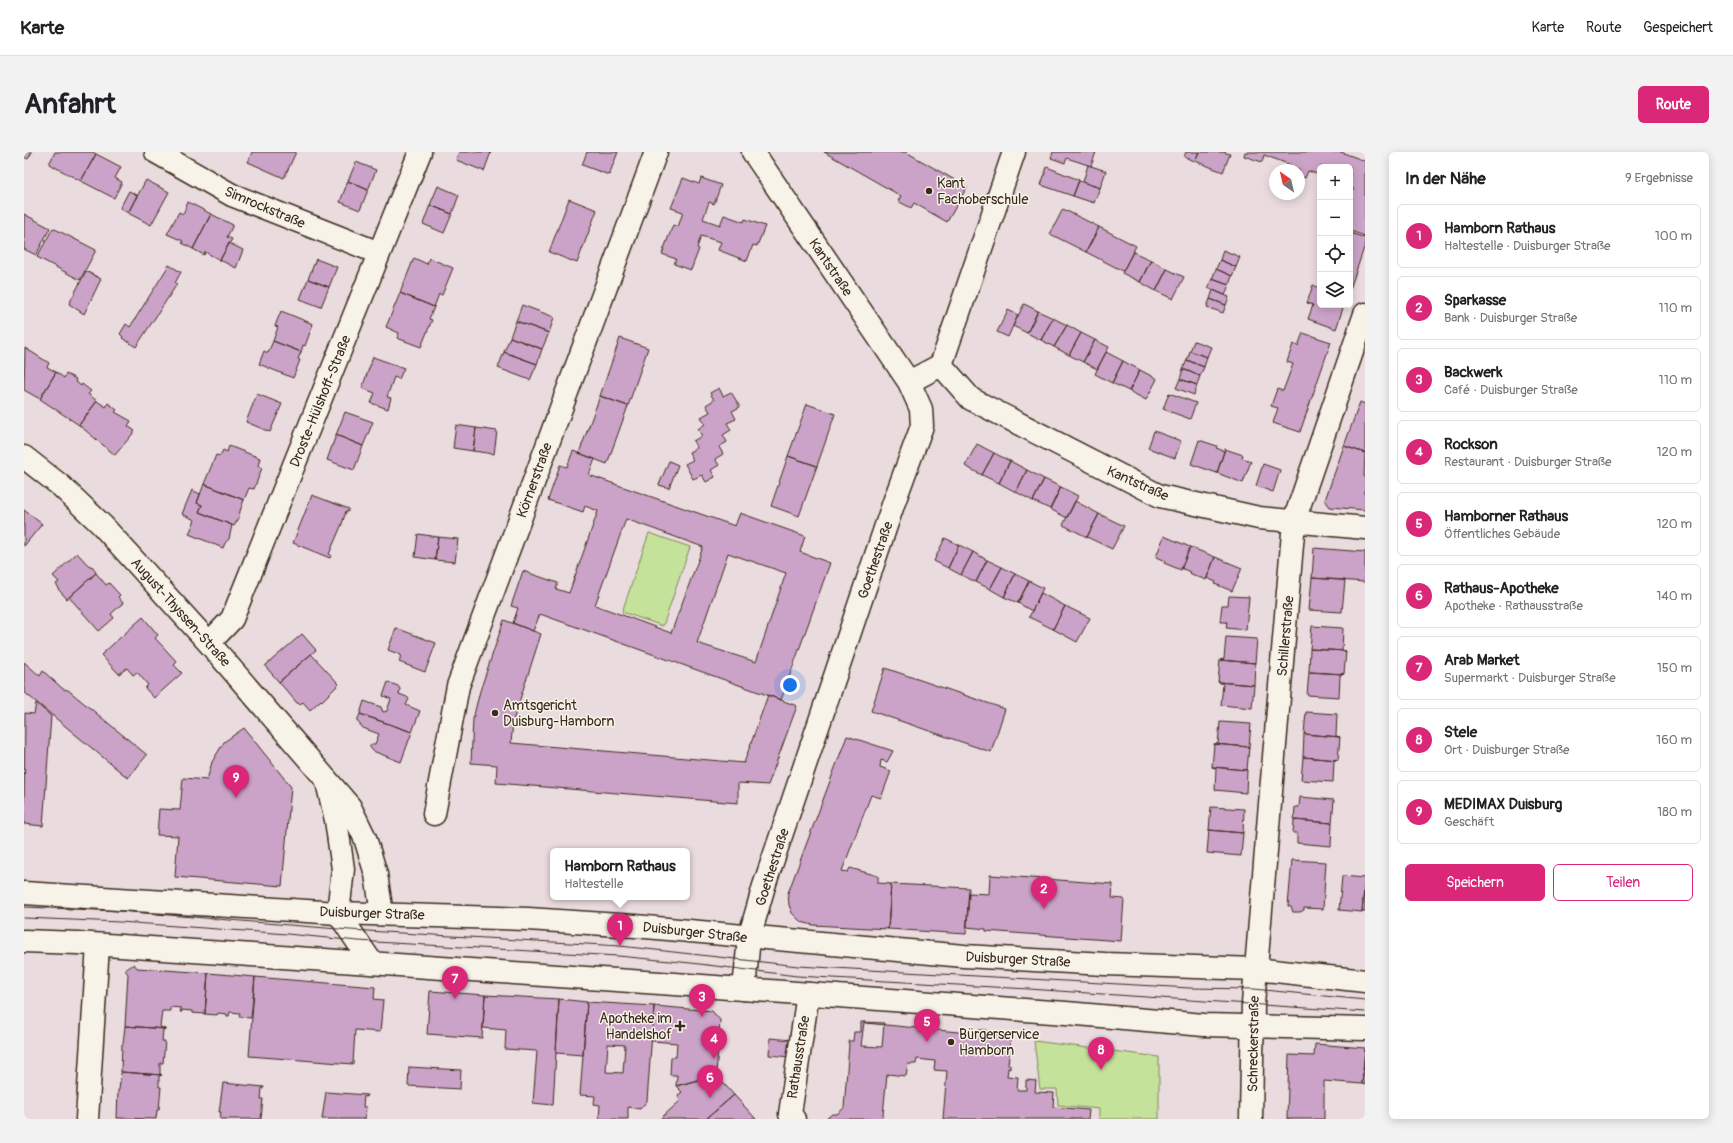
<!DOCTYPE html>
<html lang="de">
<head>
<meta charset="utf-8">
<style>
	:root { --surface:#fff; --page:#f2f2f2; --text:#202124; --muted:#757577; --line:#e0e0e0; --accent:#db2777 }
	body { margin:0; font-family:Pangolin,sans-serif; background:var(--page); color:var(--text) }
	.controls { position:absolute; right:12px; top:12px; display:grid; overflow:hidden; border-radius:6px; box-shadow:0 2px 10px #0003 }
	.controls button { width:36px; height:36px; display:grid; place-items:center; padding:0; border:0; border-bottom:1px solid var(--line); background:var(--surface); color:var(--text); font:20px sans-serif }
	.compass { position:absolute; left:1245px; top:12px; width:36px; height:36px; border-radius:50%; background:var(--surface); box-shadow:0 2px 10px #0003; rotate:326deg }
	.you { position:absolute; left:766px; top:533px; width:14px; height:14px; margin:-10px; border:3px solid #fff; border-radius:50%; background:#1a73e8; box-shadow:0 0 0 6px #1a73e833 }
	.badge { display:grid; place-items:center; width:26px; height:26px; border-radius:50%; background:var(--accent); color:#fff; font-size:13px; font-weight:700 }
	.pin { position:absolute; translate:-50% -33px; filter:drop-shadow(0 1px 2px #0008) }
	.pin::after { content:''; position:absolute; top:21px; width:14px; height:12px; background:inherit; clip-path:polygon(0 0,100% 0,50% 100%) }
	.popup { position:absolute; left:526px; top:696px; width:140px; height:52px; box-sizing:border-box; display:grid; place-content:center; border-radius:6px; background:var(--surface); filter:drop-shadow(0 1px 3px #0005); font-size:13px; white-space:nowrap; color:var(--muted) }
	.popup b { font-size:15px; color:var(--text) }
	.popup::after { content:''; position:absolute; left:50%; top:100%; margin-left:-8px; border:8px solid transparent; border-top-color:var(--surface) }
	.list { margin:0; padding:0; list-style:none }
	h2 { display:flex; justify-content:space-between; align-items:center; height:52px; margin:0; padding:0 16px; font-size:17px }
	h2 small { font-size:13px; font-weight:400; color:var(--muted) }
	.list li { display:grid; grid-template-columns:26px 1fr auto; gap:12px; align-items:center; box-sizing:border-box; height:64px; margin:0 8px 8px; padding:0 8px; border:1px solid var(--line); border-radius:6px }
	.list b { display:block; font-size:15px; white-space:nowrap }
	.list p { margin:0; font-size:13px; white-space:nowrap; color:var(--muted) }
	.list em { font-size:13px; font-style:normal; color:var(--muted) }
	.actions { display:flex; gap:8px; padding:12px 16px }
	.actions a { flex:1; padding:9px 0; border:1px solid var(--accent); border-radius:6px; text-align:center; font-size:14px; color:var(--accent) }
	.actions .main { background:var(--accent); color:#fff }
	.icon { flex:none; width:22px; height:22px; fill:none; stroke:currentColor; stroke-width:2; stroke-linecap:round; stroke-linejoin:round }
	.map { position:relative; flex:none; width:1341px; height:967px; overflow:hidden; border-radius:6px }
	header { display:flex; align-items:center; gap:24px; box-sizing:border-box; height:56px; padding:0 20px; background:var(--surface); border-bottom:1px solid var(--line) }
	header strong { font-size:19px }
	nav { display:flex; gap:22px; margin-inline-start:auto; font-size:14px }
	.intro { display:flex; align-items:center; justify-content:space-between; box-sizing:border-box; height:96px; padding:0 24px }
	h1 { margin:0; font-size:28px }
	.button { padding:10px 18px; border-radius:6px; background:var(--accent); color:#fff; font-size:14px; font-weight:700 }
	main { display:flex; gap:24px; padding:0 24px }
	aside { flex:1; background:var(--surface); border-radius:6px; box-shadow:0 2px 10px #0003 }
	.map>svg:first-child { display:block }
	.green { fill:#c5e29a; stroke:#80865c }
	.building { fill:#cca3c8; stroke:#3b2a1e; fill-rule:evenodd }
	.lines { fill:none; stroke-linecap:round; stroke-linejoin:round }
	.minor-casing { stroke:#3b2a1e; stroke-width:25 }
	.major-casing { stroke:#3b2a1e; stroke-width:25 }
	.minor { stroke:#f7f3e8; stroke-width:22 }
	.major { stroke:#f7f3e8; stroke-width:22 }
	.tram { stroke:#3b2a1e; stroke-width:1 }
	.poi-dot { fill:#3b2a1e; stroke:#f7f3e8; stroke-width:1.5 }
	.labels { text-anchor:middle; stroke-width:3; stroke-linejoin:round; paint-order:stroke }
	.poi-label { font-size:14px; fill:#3b2a1e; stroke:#f7f3e8; text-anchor:start }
	.street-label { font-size:14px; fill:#3b2a1e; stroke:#f7f3e8 }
</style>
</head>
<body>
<header>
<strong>Karte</strong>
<nav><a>Karte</a><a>Route</a><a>Gespeichert</a></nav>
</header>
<div class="intro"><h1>Anfahrt</h1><a class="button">Route</a></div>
<main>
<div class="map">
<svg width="1341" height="967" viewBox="0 0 1341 967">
	<rect width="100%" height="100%" fill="#eadbde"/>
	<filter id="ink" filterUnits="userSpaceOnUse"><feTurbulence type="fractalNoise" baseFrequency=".025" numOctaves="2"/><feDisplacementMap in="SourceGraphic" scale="8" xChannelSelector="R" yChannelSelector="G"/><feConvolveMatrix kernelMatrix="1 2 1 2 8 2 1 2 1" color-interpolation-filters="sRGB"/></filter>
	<g filter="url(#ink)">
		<path class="green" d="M625 381 666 395 639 474 598 460Z
			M1010 889 1135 905V967H1075V957L1034 953 1033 937H1016Z"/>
		<path class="building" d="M0 0H8L4 7 0 5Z
			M31 0H69L72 2 57 29 25 12Z
			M228 0H272L260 26 224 10Z
			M435 0H467L460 19 432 8Z
			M563 0H594L585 23 558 13Z
			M800 0H882L943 35 923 70 890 51 887 56 874 49 877 44Z
			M1029 0H1072L1067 14 1043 6 1041 11 1027 6Z
			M1162 0H1175L1171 9 1160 5Z
			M1175 0H1199L1206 2 1199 20 1171 9Z
			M1221 0H1317L1341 9V84L1326 79V41L1330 38 1328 35 1326 36V15H1296V23L1284 19 1281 26 1275 24V18H1265L1267 13 1240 3 1238 10 1220 4Z
			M72 2 97 15 91 26 98 30 90 46 57 29Z
			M332 10 352 18 344 38 324 29Z
			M1064 13 1082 19 1076 36 1059 30Z
			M1023 15 1055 28 1049 44 1017 33Z
			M659 26 675 32 677 26 697 33 690 52 685 50 679 67 696 73 700 63 720 70 721 67 741 74 733 94 729 93 723 109 694 98 697 90 677 84 673 96 675 97 667 118 650 112 652 107 638 102 649 73 654 75 659 60 647 56Z
			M122 28 145 40 127 73 104 61Z
			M324 29 344 38 336 58 316 50Z
			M1055 29 1076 36 1070 51 1049 44Z
			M414 34 435 43 428 62 406 53Z
			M105 39 113 43 104 61 96 56Z
			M545 47 573 58 553 111 525 100Z
			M164 50 187 62 169 97 158 91 159 89 143 82 155 60 159 62Z
			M406 53 428 62 420 81 399 72Z
			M1039 57 1075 75 1062 100 1026 82Z
			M0 62 26 76 12 103 0 97Z
			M187 62 209 73 203 85 208 87 196 108 181 100 180 103 169 97Z
			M1075 75 1112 94 1099 119 1062 100Z
			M29 76 72 98 56 128 13 105Z
			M1326 81 1341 86V93L1326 137Z
			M205 91 219 98 212 116 196 108Z
			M1199 98 1216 105 1212 115 1196 108Z
			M1109 100 1127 108 1116 130 1098 121Z
			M390 106 403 112 405 106 429 116 418 143 415 142 410 155 376 141Z
			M292 107 313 115 305 135 284 127Z
			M1127 108 1143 117 1132 139 1116 130Z
			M1196 108 1212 115 1208 124 1192 117Z
			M145 113 157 120 151 131 153 132 112 195 98 186 99 185 96 182 102 172 106 175Z
			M1143 117 1160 125 1149 147 1132 139Z
			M1192 117 1208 124 1205 133 1188 127Z
			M62 119 77 127 60 162 45 152Z
			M284 127 305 135 297 155 276 147Z
			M1188 127 1205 133 1201 143 1184 136Z
			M1289 133 1295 136 1296 134V153H1320L1312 177 1284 167 1289 153 1283 151Z
			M1189 138 1205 145 1202 153 1186 147Z
			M376 141 410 155 405 167 408 168 397 195 373 186 375 181 362 175Z
			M1186 147 1202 153 1199 161 1183 155Z
			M1000 152 1014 159 1003 181 989 174Z
			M498 153 530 165 525 181 492 169Z
			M984 158 994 163 984 185 973 180Z
			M257 159 289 172 281 194 279 193 277 200 249 189 254 175 251 174Z
			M1014 159 1029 166 1017 188 1003 181Z
			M1029 166 1043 173 1030 195 1017 188Z
			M492 169 525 181 518 197 486 185Z
			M1043 173 1057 181 1045 203 1030 195Z
			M1057 181 1071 188 1059 210 1045 203Z
			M1279 181 1307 190 1276 280 1249 271 1254 256 1247 254 1253 237 1259 239 1269 212 1263 210 1269 192 1274 194Z
			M486 185 518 197 513 212 480 200Z
			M596 186 624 196 604 254 576 244Z
			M1071 188 1085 195 1073 217 1059 210Z
			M249 189 277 200 274 207 276 208 269 226 235 212 240 199 244 201Z
			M1170 189 1187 195 1183 205 1166 199Z
			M1 196 25 211 23 215 32 220 16 247 0 238Z
			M1166 199 1183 205 1180 215 1163 208Z
			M480 200 513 212 506 228 474 216Z
			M1082 200 1099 209 1088 231 1071 222Z
			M349 205 380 216 375 227 370 225 363 245 367 246 364 257 347 251 351 241 338 236Z
			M1163 208 1180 215 1176 224 1159 217Z
			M1099 209 1116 218 1105 239 1088 231Z
			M1159 217 1176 224 1173 233 1156 227Z
			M1116 218 1133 227 1122 248 1105 239Z
			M32 220 40 226 42 222 52 227 51 229 57 234 58 232 67 239 64 242 73 249 55 273 16 247Z
			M1156 227 1173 233 1170 243 1152 236Z
			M695 236 699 244 707 240 716 255 708 259 712 267 703 271 707 278 699 283 703 290 695 295 699 302 691 307 695 313 687 318 691 325 682 330 678 323 669 327 661 312 669 308 665 300 673 296 669 289 678 284 674 277 681 272 677 265 686 260 682 253 690 248 686 241Z
			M1145 241 1172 251 1166 267 1139 257Z
			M233 242 258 252 246 280 222 270Z
			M576 244 604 254 583 312 555 301Z
			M73 249 82 255 84 251 93 258 91 260 107 269 104 274 111 279 91 303 55 273Z
			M1336 250 1341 252V301L1320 294Z
			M783 252 811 262 793 314 764 304Z
			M321 260 349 270 339 294 312 283Z
			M432 273 452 276 449 299 429 296Z
			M452 276 473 279 470 302 449 299Z
			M1130 279 1157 289 1151 306 1124 296Z
			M312 283 339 294 330 318 303 308Z
			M1175 288 1193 294 1192 296 1200 299 1193 321 1167 312Z
			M953 292 970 301 958 323 941 314Z
			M205 294 236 306 234 314 238 316 230 337 225 336 220 348 180 332 192 303 196 304 199 298 203 300Z
			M1320 294 1341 301 1340 324H1341V358L1306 355 1301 348Z
			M1201 297 1219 303 1218 306 1227 309 1219 331 1193 321Z
			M549 299 571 307 565 323 711 374 716 361 781 384 776 400 806 411 757 548 516 462 509 479 489 471 494 456 487 454 499 419 534 431 532 437 545 441 574 359 561 354 559 360 524 348 536 313 543 315ZM602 367 679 395 647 481 571 453ZM704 401 762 421 732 510 673 491Z
			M970 301 986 309 975 331 958 323Z
			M764 304 793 314 775 364 747 354Z
			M645 309 654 313 645 336 635 333Z
			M986 309 1003 318 992 340 975 331Z
			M1239 312 1256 318 1249 340 1232 334Z
			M1003 318 1020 327 1009 349 992 340Z
			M1020 327 1037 335 1026 357 1009 349Z
			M180 332 220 348 216 359 215 366 210 374 175 360 178 353 173 351Z
			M1037 335 1054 344 1043 366 1026 357Z
			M168 338 176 342 173 351 178 353 175 360 208 373 205 387 201 391 199 396 165 382 171 368 158 362Z
			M288 343 325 357 324 360 322 359 318 372 305 402 307 403 306 406 269 391Z
			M1051 349 1075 362 1063 385 1039 373Z
			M0 358 18 372 0 394Z
			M1075 362 1100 374 1088 397 1063 385Z
			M394 382 414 385 411 408 391 405Z
			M1140 384 1166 395 1157 418 1140 411 1141 409 1132 405Z
			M414 385 434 387 431 410 411 408Z
			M921 386 935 393 924 416 910 409Z
			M935 393 949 400 937 423 924 416Z
			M1166 395 1191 405 1182 428 1165 421 1166 420 1157 416Z
			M1290 396 1341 400V430L1288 426Z
			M949 400 963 408 952 430 937 423Z
			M53 401 64 413 69 415 72 421 43 447 34 437 35 436 32 432 35 430 29 424Z
			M1191 405 1218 416 1208 439 1191 432 1192 430 1183 426Z
			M963 408 978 415 966 437 952 430Z
			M978 415 991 422 980 445 966 437Z
			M72 421 82 433 85 431 96 443 94 445 99 451 87 462 90 466 75 479 45 445Z
			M991 422 1005 429 994 451 980 445Z
			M1288 426 1321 428 1318 460 1285 458Z
			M1005 429 1019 436 1008 459 994 451Z
			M1017 441 1041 454 1029 477 1005 465Z
			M1205 444 1225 445 1222 478 1202 476 1203 470H1196L1198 453H1204Z
			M1041 454 1066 466 1053 490 1029 477Z
			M119 465 134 483 131 486 153 510 150 513 158 521 130 546 121 536 124 533 113 520 109 523 103 516 95 522 77 503Z
			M480 468 517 482 489 569 487 591 720 611 744 543 773 554 744 633 714 631V651L472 631 473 613 447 611 449 567 456 539Z
			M1288 474 1319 476 1318 499H1322L1286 497Z
			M372 476 412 491 401 520 375 510 377 503 364 498Z
			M278 482 292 498 255 530 241 514Z
			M1202 485 1233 487 1231 511 1196 508 1200 507Z
			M1286 497 1322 499 1320 522 1285 520Z
			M287 502 315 532 298 549 297 548 286 558 279 550 276 552 273 551 255 530Z
			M1196 508 1231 511 1230 533 1194 530Z
			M0 510 16 524 19 519 39 537 44 538 123 603 104 626 0 540Z
			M861 516 981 557 967 600 847 559Z
			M1285 520 1320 522 1316 523 1315 545 1283 543Z
			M364 530 374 534 376 537 375 542 383 545 385 547 382 553 396 559 388 580 336 562 340 549 357 555 359 560 363 559 367 547 359 544Z
			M1194 530 1230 533 1228 556 1197 553 1199 532Z
			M12 551 27 564 19 674 0 672 1 561 10 562Z
			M1282 560 1313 562 1312 584 1316 585 1280 582Z
			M336 562 388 580 377 610 349 599 345 594 348 592H351L355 582 339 576 333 569Z
			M1196 570 1227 572 1225 595 1190 592H1194Z
			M220 576 267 635 258 734 151 725 154 684 133 683 135 657 156 658 159 626 183 628 188 610 200 590Z
			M1280 582 1316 585 1314 608 1279 605Z
			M823 584 869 599 863 610 857 608 856 615 867 619 857 646 847 643 818 719 824 720 826 716 854 724V731L867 732 864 777 789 773 777 770 768 761 765 753 764 741Z
			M1190 592 1225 595 1223 618 1188 615Z
			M1279 605 1314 608H1310L1309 630 1277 628Z
			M1188 615 1223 618 1222 641 1191 638 1192 616Z
			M1276 645 1310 648 1308 671 1270 668 1271 655H1275Z
			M1187 655 1220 657 1219 681 1185 678Z
			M1270 668 1308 671 1307 694 1273 691V681H1269Z
			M1185 678 1219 681 1217 704 1183 701Z
			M1268 708 1302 710 1299 757 1280 756V758L1276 760H1269L1267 755 1264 754Z
			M966 723 1089 732 1088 746 1100 747 1097 789 962 779V777L943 775 945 741 965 742Z
			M1318 724 1341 726 1338 760 1315 758Z
			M1341 726V760H1338Z
			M867 732 945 736 942 782 864 777Z
			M110 812 113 816 184 821 181 862 168 861V859L158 858V860H156L157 856 146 855V859H138L136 875 142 877 101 874 104 822 101 818Z
			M184 821 231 825 227 866 215 865 216 861 206 860 205 864H203V862L194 861 193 863 181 862Z
			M231 825 351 835 350 847 359 848 356 880 331 878 329 912 225 904Z
			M406 839 461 843 458 886 403 882Z
			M461 843 535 847 529 953 509 951 513 899 481 897 482 878 459 876Z
			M535 847 563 850 559 903 532 901Z
			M563 850 630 854 623 949 616 957 604 955V967H575L576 953 570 952 571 944 556 943ZM584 892 601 893 599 921 582 920Z
			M630 854 688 859 696 868 692 923 652 934 653 923H646L647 905H652L653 891 628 889Z
			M837 870H841V871L955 882V878H962V882L987 884 984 913H986V917L984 916 983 924 994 925 993 938H1002V928L1012 929 1011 940 1030 941 1029 955 1065 958 1064 967H919L923 919 910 918 911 909 893 907 892 912H884L882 924 863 922 859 963 857 967H802L808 962H813L820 956 825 893 824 889H829L830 880H837Z
			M840 870 860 871 858 895 837 894Z
			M101 874 142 877 139 878 138 889H141L139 911H136V922L138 923 97 920 98 892H99Z
			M746 886 768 888 766 905 745 903Z
			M1291 892 1341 896 1338 932 1300 929V967H1263L1265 903 1290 904Z
			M1341 898V933L1338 932Z
			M385 915 437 918 436 937 384 934Z
			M97 920 138 923 135 924V935H137L135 958H133L132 967 93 966 94 938H95Z
			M692 923 710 943 682 967H636L656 949 654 943 658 940 652 934Z
			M199 931 240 935V936H238L237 947H239L237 967H196L197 960H195Z
			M302 940 343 943 342 945 340 944 339 955H342L341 967H298Z
			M710 943 732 967H682Z"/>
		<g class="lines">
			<g class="minor-casing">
				<path id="minor" d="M132 0 208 43 355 101
					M917 213 947 247 1136 344 1235 366 1341 376
					M885 230 917 213 990 0
					M0 305 37 334 78 373 185 491 326 655 341 686 352 722 358 762
					M185 491 208 467 396 0
					M303 630 312 668 319 717 314 761 348 811
					M410 662 434 534 632 0
					M720 837 725 786 740 734 870 350 898 274 897 257 885 230 729 0
					M63 967 74 793
					M770 967 766 962 784 842
					M1227 967 1229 852 1270 369 1341 162"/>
			</g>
			<g class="major-casing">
				<path id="major" d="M0 741 314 761 504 767 611 774 940 804 1081 812 1232 817 1341 829
					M0 789 53 791 665 833 1042 861 1180 873 1341 877"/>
			</g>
			<use href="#minor" class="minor"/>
			<use href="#major" class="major"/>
			<path class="tram" d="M0 755 96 759 326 778 596 794 774 814 1166 836 1230 837 1341 848
				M0 766 96 770 263 782 334 789 594 804 667 811 773 824 1005 837 1341 860"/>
		</g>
	</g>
	<g class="poi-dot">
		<circle cx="905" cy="39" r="4"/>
		<circle cx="471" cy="561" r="4"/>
		<path d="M654 868h4v4h4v4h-4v4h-4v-4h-4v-4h4z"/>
		<circle cx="927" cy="890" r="4"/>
	</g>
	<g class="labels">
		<g class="poi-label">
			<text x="913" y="36">Kant<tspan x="913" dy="16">Fachoberschule</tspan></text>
			<text x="479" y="558">Amtsgericht<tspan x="479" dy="16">Duisburg-Hamborn</tspan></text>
			<text x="648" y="871" text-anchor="end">Apotheke im<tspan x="648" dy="16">Handelshof</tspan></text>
			<text x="935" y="887">Bürgerservice<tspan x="935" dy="16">Hamborn</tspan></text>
		</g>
		<g class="street-label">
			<text transform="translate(241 55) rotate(23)" y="5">Simrockstraße</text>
			<text transform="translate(807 115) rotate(56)" y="5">Kantstraße</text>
			<text transform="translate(296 249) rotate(-68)" y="5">Droste-Hülshoff-Straße</text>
			<text transform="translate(510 328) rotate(-70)" y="5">Körnerstraße</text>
			<text transform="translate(1114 331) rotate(24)" y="5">Kantstraße</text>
			<text transform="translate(851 408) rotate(-71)" y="5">Goethestraße</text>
			<text transform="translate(157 460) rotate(48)" y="5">August-Thyssen-Straße</text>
			<text transform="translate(1261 484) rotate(-85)" y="5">Schillerstraße</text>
			<text transform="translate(748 715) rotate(-72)" y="5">Goethestraße</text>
			<text transform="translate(348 761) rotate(2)" y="5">Duisburger Straße</text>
			<text transform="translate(671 780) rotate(6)" y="5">Duisburger Straße</text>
			<text transform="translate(994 807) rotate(3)" y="5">Duisburger Straße</text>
			<text transform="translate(1229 892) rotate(-89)" y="5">Schreckerstraße</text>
			<text transform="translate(774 905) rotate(-81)" y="5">Rathausstraße</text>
		</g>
	</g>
</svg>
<div class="controls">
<button>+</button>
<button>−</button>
<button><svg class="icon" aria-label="locate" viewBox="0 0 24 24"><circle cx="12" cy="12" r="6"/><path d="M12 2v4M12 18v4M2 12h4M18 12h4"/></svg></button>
<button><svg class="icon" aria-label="layers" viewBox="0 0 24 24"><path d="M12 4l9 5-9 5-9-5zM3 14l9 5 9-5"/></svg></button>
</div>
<svg class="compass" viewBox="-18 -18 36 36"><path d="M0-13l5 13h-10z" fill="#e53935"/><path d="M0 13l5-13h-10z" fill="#757577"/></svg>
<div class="you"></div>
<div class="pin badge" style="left:596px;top:794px">1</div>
<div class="popup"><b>Hamborn Rathaus</b>Haltestelle</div>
<div class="pin badge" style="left:1020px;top:757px">2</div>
<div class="pin badge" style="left:678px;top:865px">3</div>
<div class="pin badge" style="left:690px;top:907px">4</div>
<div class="pin badge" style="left:903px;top:890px">5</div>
<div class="pin badge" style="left:686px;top:946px">6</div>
<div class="pin badge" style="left:431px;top:847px">7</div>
<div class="pin badge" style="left:1077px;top:918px">8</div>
<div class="pin badge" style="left:212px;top:646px">9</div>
</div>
<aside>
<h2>In der Nähe<small>9 Ergebnisse</small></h2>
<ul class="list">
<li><span class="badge">1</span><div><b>Hamborn Rathaus</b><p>Haltestelle · Duisburger Straße</p></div><em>100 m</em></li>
<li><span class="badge">2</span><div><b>Sparkasse</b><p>Bank · Duisburger Straße</p></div><em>110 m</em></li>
<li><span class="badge">3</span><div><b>Backwerk</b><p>Café · Duisburger Straße</p></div><em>110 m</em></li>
<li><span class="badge">4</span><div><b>Rockson</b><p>Restaurant · Duisburger Straße</p></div><em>120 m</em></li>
<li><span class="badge">5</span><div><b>Hamborner Rathaus</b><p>Öffentliches Gebäude</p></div><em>120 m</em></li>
<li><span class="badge">6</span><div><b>Rathaus-Apotheke</b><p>Apotheke · Rathausstraße</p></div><em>140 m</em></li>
<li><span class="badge">7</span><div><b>Arab Market</b><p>Supermarkt · Duisburger Straße</p></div><em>150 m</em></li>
<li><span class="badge">8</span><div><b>Stele</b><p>Ort · Duisburger Straße</p></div><em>160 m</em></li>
<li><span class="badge">9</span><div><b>MEDIMAX Duisburg</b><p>Geschäft</p></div><em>180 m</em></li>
</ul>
<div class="actions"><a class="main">Speichern</a><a>Teilen</a></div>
</aside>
</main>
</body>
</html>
